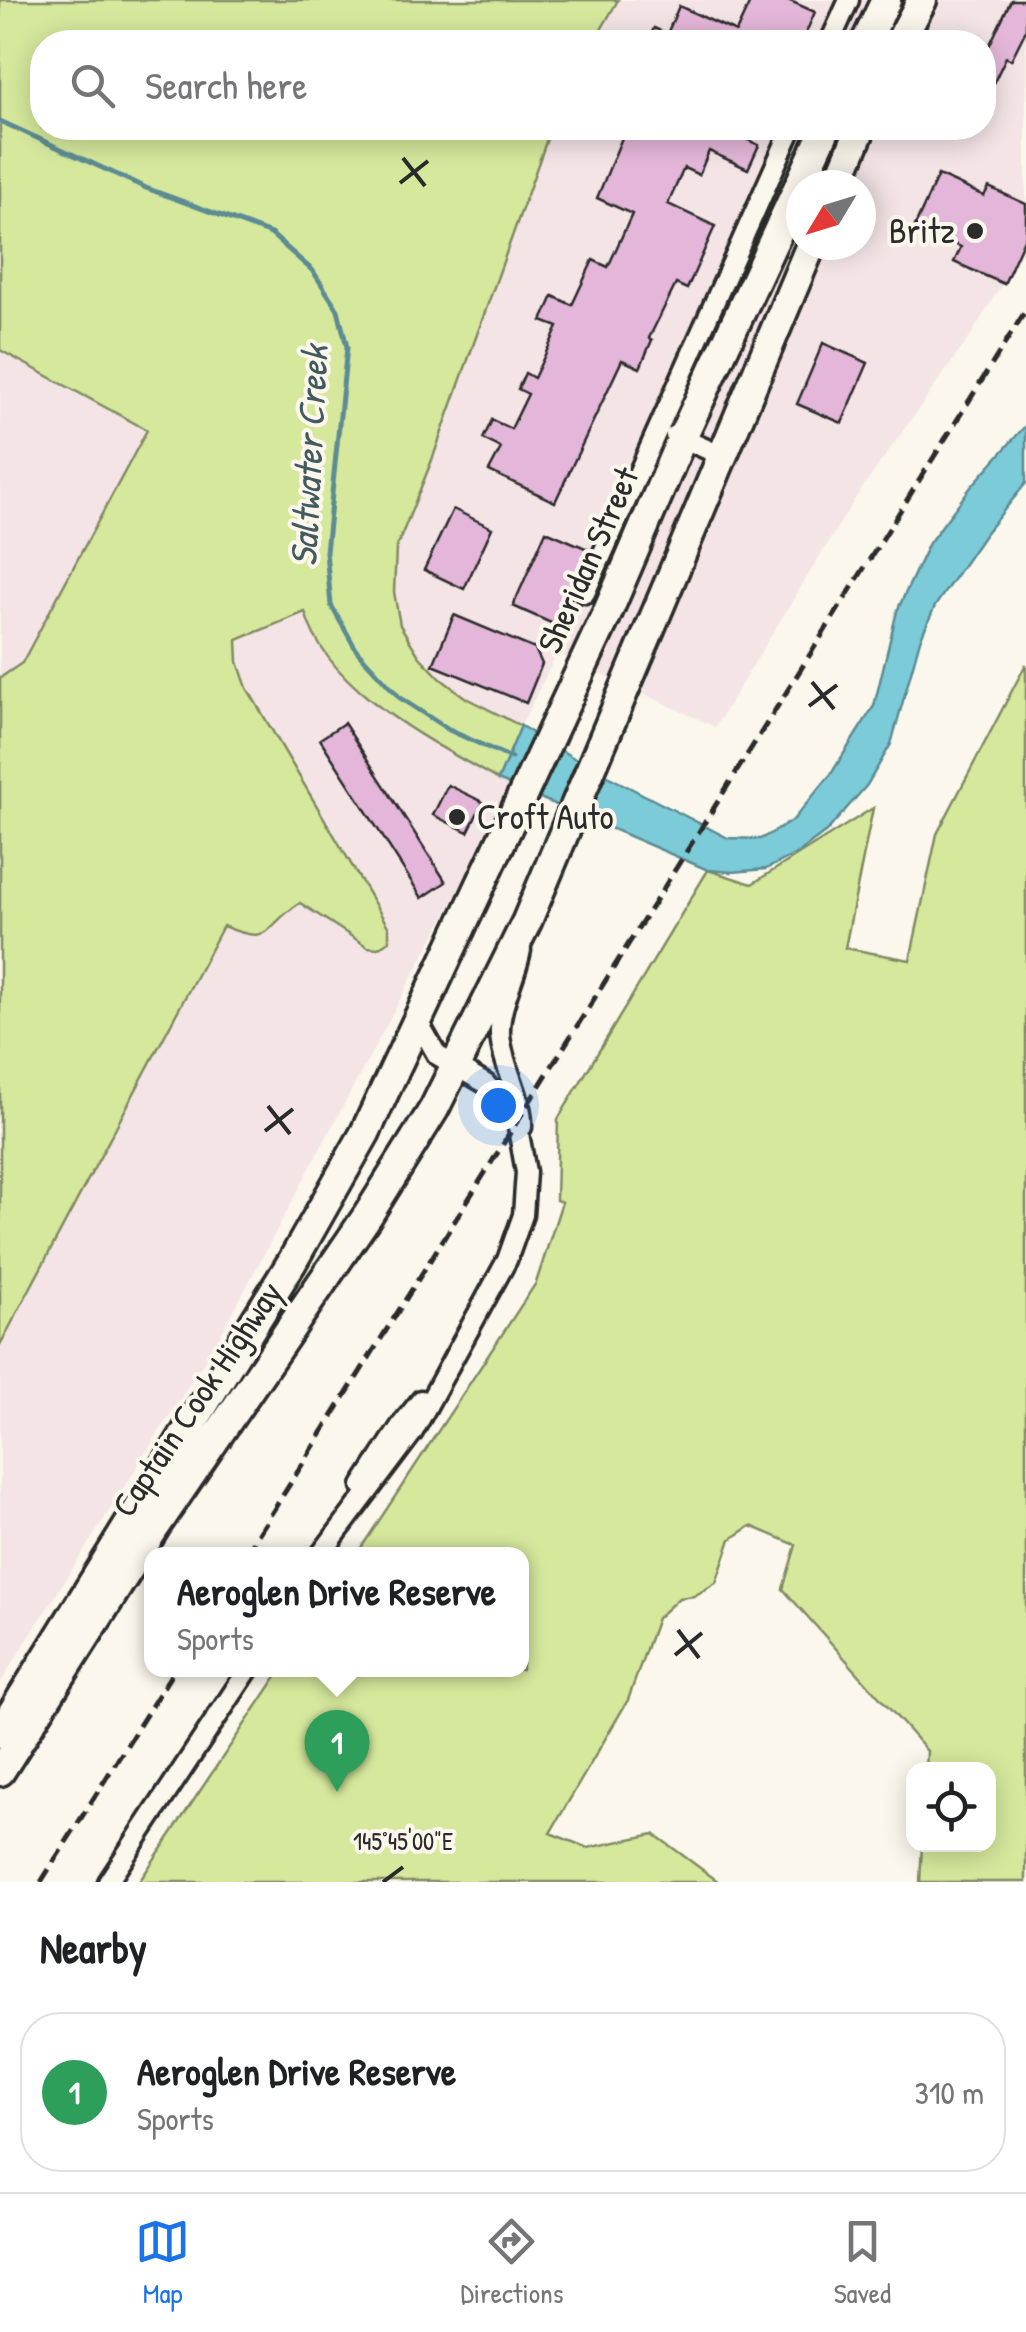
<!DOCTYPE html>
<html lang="en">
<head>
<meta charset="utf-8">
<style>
	:root { --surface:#fff; --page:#f2f2f2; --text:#202124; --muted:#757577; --line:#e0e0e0; --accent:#1a73e8 }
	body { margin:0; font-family:"Patrick Hand",sans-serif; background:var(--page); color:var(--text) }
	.controls { position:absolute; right:30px; bottom:30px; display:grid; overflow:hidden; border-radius:20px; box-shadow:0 5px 25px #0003 }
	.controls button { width:90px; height:90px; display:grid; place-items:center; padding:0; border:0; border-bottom:2px solid var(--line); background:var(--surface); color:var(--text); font:50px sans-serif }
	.compass { position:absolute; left:786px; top:170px; width:90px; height:90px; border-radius:50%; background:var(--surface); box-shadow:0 5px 25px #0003; rotate:232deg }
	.you { position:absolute; left:498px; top:1105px; width:35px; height:35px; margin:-25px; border:8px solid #fff; border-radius:50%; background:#1a73e8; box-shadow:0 0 0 15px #1a73e833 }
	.badge { display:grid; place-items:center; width:65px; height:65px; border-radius:50%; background:var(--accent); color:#fff; font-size:32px; font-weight:700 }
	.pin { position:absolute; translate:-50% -82px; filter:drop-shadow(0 2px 5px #0008) }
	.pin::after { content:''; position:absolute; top:52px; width:35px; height:30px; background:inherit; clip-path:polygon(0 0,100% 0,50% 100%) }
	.popup { position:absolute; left:144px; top:1547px; width:385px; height:130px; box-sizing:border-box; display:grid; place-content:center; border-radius:20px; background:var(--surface); filter:drop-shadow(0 2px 8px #0005); font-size:32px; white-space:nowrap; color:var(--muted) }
	.popup b { font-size:38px; color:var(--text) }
	.popup::after { content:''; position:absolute; left:50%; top:100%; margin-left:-20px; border:20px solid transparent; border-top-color:var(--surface) }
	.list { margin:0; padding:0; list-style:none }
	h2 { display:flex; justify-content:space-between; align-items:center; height:130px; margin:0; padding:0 40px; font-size:42px }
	h2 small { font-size:32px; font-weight:400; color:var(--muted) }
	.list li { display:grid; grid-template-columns:65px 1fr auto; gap:30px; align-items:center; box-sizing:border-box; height:160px; margin:0 20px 20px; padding:0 20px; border:2px solid var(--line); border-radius:40px }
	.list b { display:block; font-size:38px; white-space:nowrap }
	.list p { margin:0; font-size:32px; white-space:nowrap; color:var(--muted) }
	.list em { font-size:32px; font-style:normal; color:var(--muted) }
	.icon { flex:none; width:55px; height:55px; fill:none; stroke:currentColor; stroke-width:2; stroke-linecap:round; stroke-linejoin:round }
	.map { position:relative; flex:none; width:1026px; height:1882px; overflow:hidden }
	.search { position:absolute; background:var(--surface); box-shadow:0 5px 25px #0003; left:30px; right:30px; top:30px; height:110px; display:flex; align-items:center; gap:25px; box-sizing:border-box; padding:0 35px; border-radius:40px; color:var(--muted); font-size:38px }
	.sheet { height:310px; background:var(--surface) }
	nav { display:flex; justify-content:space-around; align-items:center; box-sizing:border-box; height:140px; border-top:2px solid var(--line); background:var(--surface); font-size:28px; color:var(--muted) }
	nav a { display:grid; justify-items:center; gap:5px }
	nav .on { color:var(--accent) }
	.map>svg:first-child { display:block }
	.built { fill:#f4e4e6; fill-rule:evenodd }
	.green { fill:#d5e89c; stroke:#808a64; stroke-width:2.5 }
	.water { fill:#7ccbd9; stroke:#5c8b93; stroke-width:2.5 }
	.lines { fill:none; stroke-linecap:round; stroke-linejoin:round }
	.stream { stroke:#5c8b93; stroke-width:5 }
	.building { fill:#e4b6d9; stroke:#2b2b2b; stroke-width:2.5 }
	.minor-casing { stroke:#2b2b2b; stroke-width:25 }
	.highway-casing { stroke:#2b2b2b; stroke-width:35 }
	.minor { stroke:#fbf7ec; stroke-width:18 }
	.highway { stroke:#fbf7ec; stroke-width:28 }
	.rail { stroke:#2b2b2b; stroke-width:5; stroke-dasharray:15 8; stroke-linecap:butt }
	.ticks { fill:none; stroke:#2b2b2b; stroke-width:4 }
	.poi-dot { fill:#2b2b2b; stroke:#fbf7ec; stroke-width:4 }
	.labels { text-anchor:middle; stroke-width:8; stroke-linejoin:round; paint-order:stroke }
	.poi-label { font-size:35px; fill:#2b2b2b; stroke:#fbf7ec; text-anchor:end }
	.street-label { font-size:35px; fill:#2b2b2b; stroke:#fbf7ec }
	.water-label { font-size:38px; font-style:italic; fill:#435b5f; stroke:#fbf7ec }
	.ticks-label { font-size:25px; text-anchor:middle; fill:#2b2b2b; stroke:#fbf7ec; stroke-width:8; stroke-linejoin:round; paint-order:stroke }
</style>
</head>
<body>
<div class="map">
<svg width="1026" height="1882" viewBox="0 0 1026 1882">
	<rect width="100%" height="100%" fill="#fbf7ec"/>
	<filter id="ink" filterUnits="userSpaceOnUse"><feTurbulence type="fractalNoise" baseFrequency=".01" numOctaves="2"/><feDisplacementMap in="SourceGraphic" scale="20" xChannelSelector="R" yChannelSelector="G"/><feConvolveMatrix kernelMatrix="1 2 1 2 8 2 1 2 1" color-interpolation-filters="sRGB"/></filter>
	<g filter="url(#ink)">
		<path class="built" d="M618 0H1026V245L969 338 856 497 715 727 557 653 521 726 466 698 441 679 419 656 400 625 394 592 396 548 432 460 530 181 551 128H984V42H594ZM801 185H861V245H801Z
			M0 171 297 583 310 630 498 779 514 787 220 1336 0 1683Z"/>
		<path class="green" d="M0 0H618L594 42H42V128H551L432 460 396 549 394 592 400 625 419 656 441 679 466 698 521 726 498 780C432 741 327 691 305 612L237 640 238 662 247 688 389 928V941L378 948 368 947 300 903C262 927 274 947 223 926L0 1345V678L22 663 147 430 0 350Z
			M1026 664V1882H920L922 1845 988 1844V1770L926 1769 927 1751 783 1589 796 1545 751 1526 731 1539 716 1583 694 1596 679 1598 657 1618 628 1700 550 1833 588 1848 654 1834 719 1882H139L281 1670H522V1554H357L536 1283 562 1202 556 1200 558 1119 708 870 752 884 873 808 845 948 910 960 937 834Z"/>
		<path class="water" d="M1026 425V483L984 535 935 606 920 640 891 744 867 785 826 832 798 853 766 869 732 872 708 870 498 780 521 726 582 763 728 838 760 839 777 830 793 820 831 774 874 706 897 611 929 543 971 487Z"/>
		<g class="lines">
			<path class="stream" d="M0 121 146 188 271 234 313 271 338 310 347 347 326 552 331 605 357 651 400 698 449 730 511 758"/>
		</g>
		<path class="building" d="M751 0H788L815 12 802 42H648L654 28 667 34 679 6 736 32Z
			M1011 0H1026V30L1011 60 1006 57 984 103V57Z
			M626 128H722L759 145 748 169 709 151 699 175 684 168 668 204 715 226 687 289 676 284 649 338 652 340 640 368 622 360 555 502 489 471 501 448 483 439 492 420 511 429 528 394 518 389 525 373 534 378 558 327 542 321 553 296 572 305 593 260 608 267 632 214 597 198Z
			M938 175 984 196 989 187 1026 204V235L1004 284 954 262 961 247 915 226Z
			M823 343 868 363 842 423 797 404Z
			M453 509 492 528 464 589 424 570Z
			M546 531 590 550 560 627 513 606Z
			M454 615 535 649 542 664 526 703 433 665Z
			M344 723 446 882 422 898 320 739Z
			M448 785 483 802 468 832 433 815Z"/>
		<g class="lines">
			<g class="minor-casing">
				<path id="minor" d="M830 42 849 0
					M675 435 722 456
					M585 593 792 128
					M521 950C516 978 499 1005 500 1034 502 1066 523 1096 522 1127
					M362 1486 402 1424 421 1400
					M321 1554 413 1432 507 1260 523 1215 526 1172 517 1123 486 1084 437 1055 419 1023
					M108 1882 248 1670"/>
			</g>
			<g class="highway-casing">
				<path id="highway" d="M866 42 886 0
					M900 42 922 0
					M837 185 861 128
					M0 1733 292 1262 365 1133 606 616 682 438 826 128
					M0 1771 155 1527 368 1215 434 1109 527 921 811 245"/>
			</g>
			<use href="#minor" class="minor"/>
			<use href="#highway" class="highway"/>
			<path class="rail" d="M246 1554 1026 310
				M41 1882 174 1670"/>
		</g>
	</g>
	<path class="ticks" d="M403 158 425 186M400 183 428 161M812 682 834 709M809 706 837 685M268 1106 290 1134M265 1131 293 1109M678 1630 699 1658M675 1655 702 1633M383 1882 403 1867"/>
	<g class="poi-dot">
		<circle cx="975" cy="231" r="10"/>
		<circle cx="457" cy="817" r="10"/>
	</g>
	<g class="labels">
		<g class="poi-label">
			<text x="955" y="243">Britz</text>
			<text x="477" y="829" text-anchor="start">Croft Auto</text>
		</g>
		<g class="street-label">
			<text transform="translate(588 560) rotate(-66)" y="12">Sheridan Street</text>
			<text transform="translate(197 1399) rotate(-56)" y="12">Captain Cook Highway</text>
		</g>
		<g class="water-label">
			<text transform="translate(309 456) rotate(-87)" y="13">Saltwater Creek</text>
		</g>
	</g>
	<g class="ticks-label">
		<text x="403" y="1850">145°45'00"E</text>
	</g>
</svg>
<div class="controls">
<button><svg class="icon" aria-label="locate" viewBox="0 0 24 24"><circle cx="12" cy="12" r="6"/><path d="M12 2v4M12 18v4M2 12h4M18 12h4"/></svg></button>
</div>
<svg class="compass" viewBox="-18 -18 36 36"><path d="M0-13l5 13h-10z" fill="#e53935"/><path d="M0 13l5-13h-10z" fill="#757577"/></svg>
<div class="you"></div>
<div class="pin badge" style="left:337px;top:1792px;background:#2e9e5b">1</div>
<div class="popup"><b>Aeroglen Drive Reserve</b>Sports</div>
<div class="search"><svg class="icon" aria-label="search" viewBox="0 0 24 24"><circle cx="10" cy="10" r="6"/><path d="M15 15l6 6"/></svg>Search here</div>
</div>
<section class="sheet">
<h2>Nearby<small></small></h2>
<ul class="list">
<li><span class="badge" style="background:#2e9e5b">1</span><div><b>Aeroglen Drive Reserve</b><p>Sports</p></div><em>310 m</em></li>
</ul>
</section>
<nav>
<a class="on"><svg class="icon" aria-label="map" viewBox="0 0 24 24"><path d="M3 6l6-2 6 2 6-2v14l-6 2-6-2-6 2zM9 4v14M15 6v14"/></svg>Map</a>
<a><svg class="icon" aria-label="directions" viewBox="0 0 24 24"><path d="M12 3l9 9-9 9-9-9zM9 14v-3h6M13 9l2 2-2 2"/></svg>Directions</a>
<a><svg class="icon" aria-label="saved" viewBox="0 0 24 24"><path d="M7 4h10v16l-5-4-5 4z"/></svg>Saved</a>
</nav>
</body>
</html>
